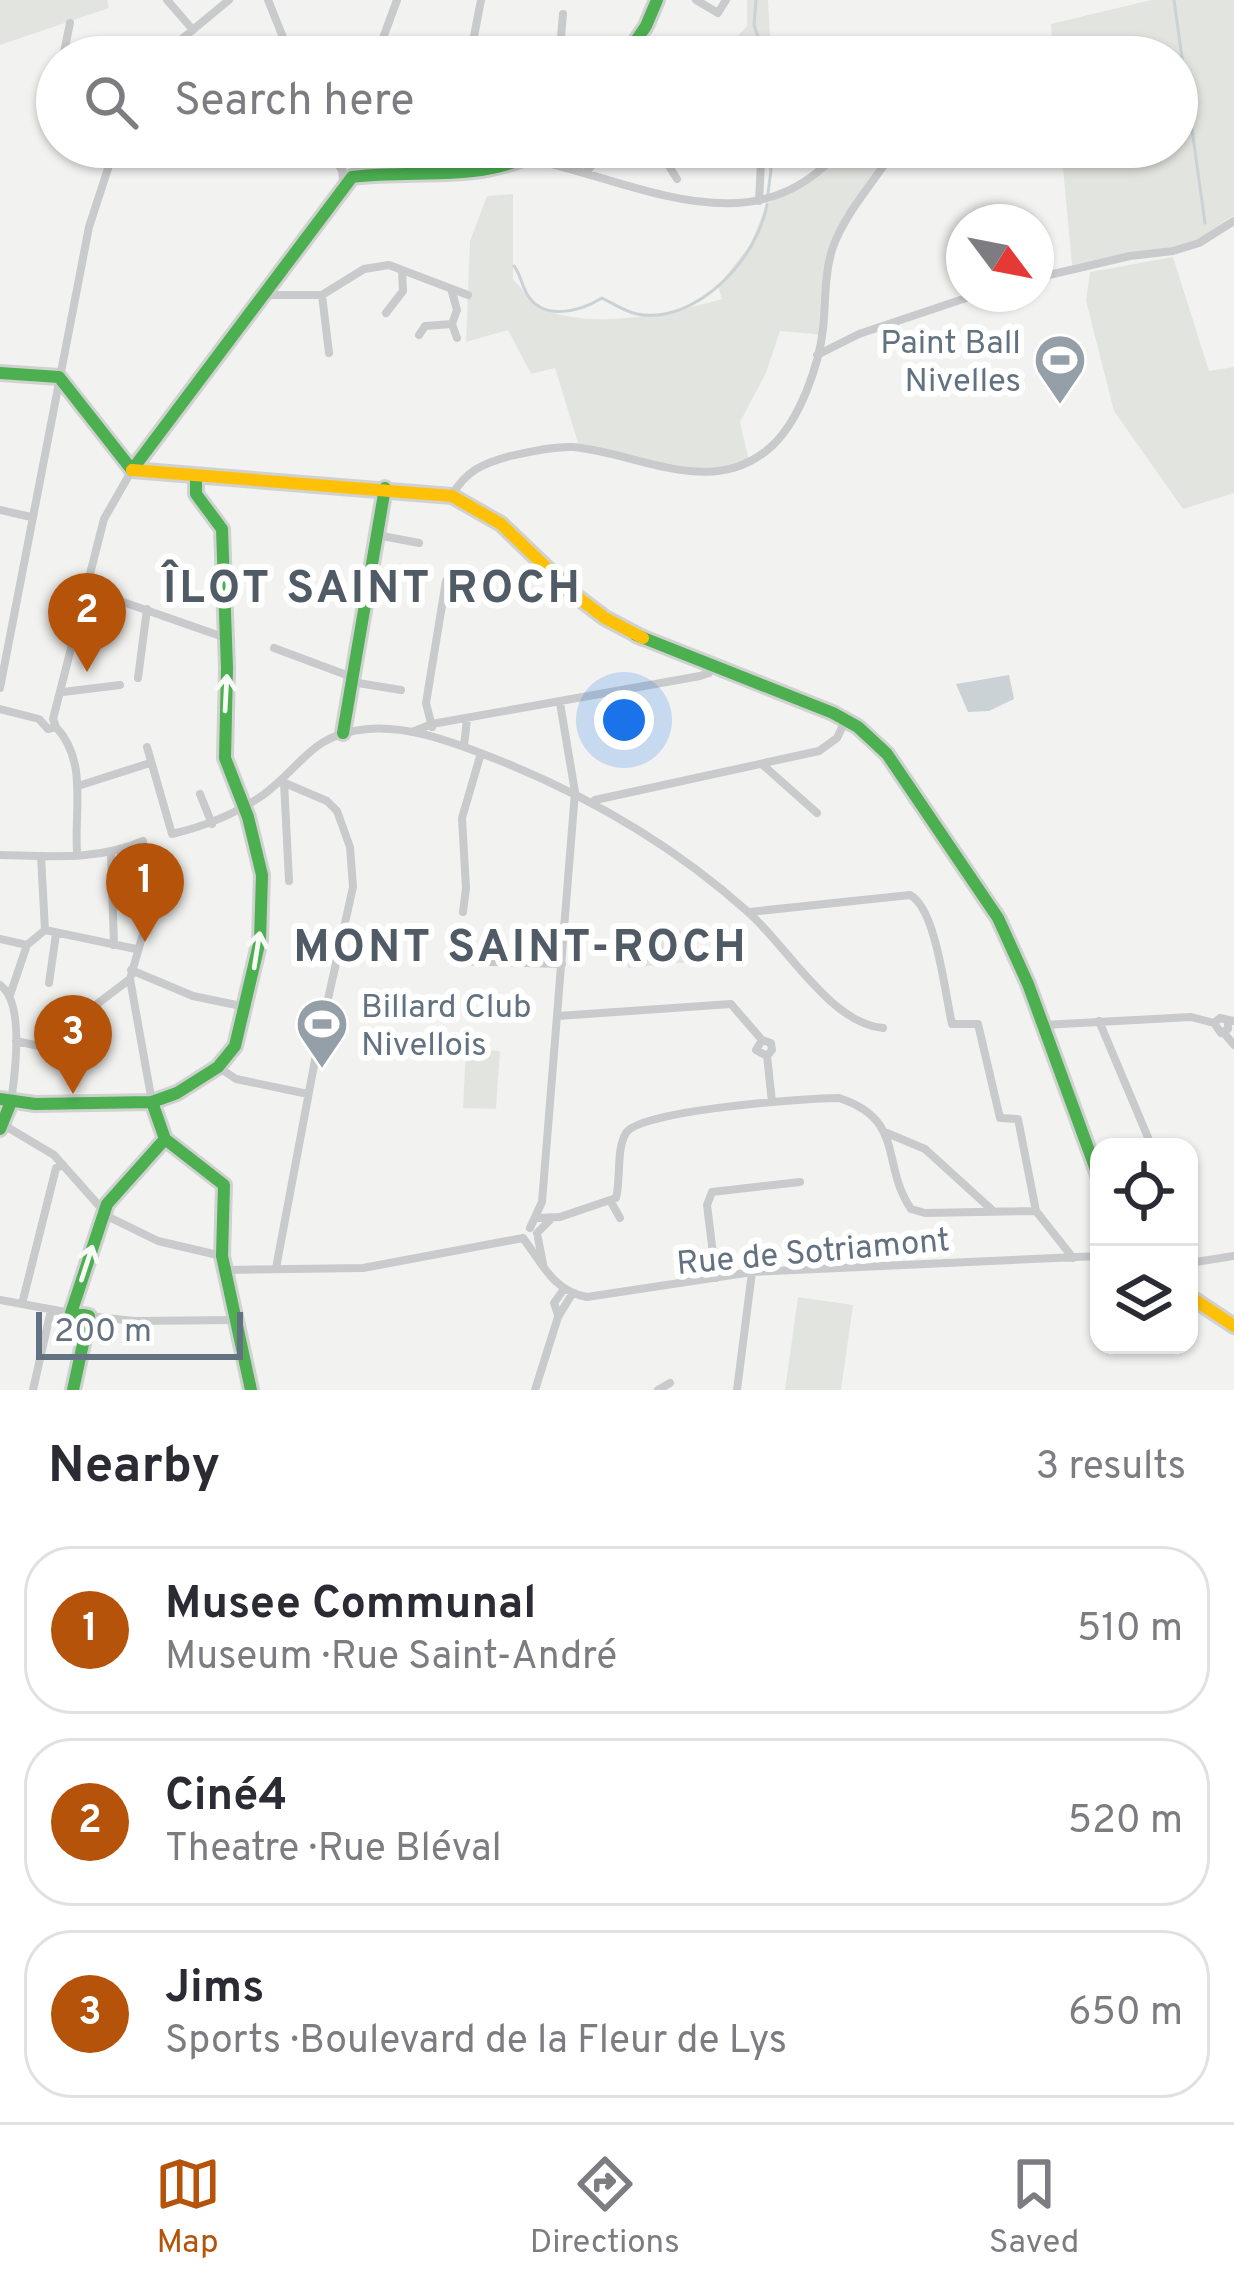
<!DOCTYPE html>
<html lang="en">
<head>
<meta charset="utf-8">
<style>
	:root { --surface:#fff; --page:#f7f7f7; --text:#2b2b33; --muted:#7c7c81; --line:#e1e1e2; --accent:#b45309 }
	body { margin:0; font-family:Overpass,sans-serif; background:var(--page); color:var(--text) }
	.controls { position:absolute; right:36px; bottom:36px; display:grid; overflow:hidden; border-radius:24px; box-shadow:0 3px 9px #0004 }
	.controls button { width:108px; height:108px; display:grid; place-items:center; padding:0; border:0; border-bottom:3px solid var(--line); background:var(--surface); color:var(--text); font:60px sans-serif }
	.compass { position:absolute; left:946px; top:204px; width:108px; height:108px; border-radius:50%; background:var(--surface); box-shadow:0 3px 9px #0004; rotate:122deg }
	.scale { position:absolute; left:36px; bottom:30px; width:207px; box-sizing:border-box; padding-left:12px; border:6px solid #637280; border-top:0; font-size:33px; line-height:42px; white-space:nowrap; color:#637280; -webkit-text-stroke:9px #fff; paint-order:stroke }
	.you { position:absolute; left:624px; top:720px; width:42px; height:42px; margin:-30px; border:9px solid #fff; border-radius:50%; background:#1a73e8; box-shadow:0 0 0 18px #1a73e833 }
	.badge { display:grid; place-items:center; width:78px; height:78px; border-radius:50%; background:var(--accent); color:#fff; font-size:39px; font-weight:700 }
	.pin { position:absolute; translate:-50% -99px; filter:drop-shadow(0 3px 6px #0008) }
	.pin::after { content:''; position:absolute; top:63px; width:42px; height:36px; background:inherit; clip-path:polygon(0 0,100% 0,50% 100%) }
	.list { margin:0; padding:0; list-style:none }
	h2 { display:flex; justify-content:space-between; align-items:center; height:156px; margin:0; padding:0 48px; font-size:51px }
	h2 small { font-size:39px; font-weight:400; color:var(--muted) }
	.list li { display:grid; grid-template-columns:78px 1fr auto; gap:36px; align-items:center; box-sizing:border-box; height:168px; margin:0 24px 24px; padding:0 24px; border:3px solid var(--line); border-radius:48px }
	.list b { display:block; font-size:45px; white-space:nowrap }
	.list p { margin:0; font-size:39px; white-space:nowrap; color:var(--muted) }
	.list em { font-size:39px; font-style:normal; color:var(--muted) }
	.icon { flex:none; width:66px; height:66px; fill:none; stroke:currentColor; stroke-width:2; stroke-linecap:round; stroke-linejoin:round }
	.map { position:relative; flex:none; width:1234px; height:1390px; overflow:hidden }
	.search { position:absolute; background:var(--surface); box-shadow:0 3px 9px #0004; left:36px; right:36px; top:36px; height:132px; display:flex; align-items:center; gap:30px; box-sizing:border-box; padding:0 42px; border-radius:66px; color:var(--muted); font-size:45px }
	.sheet { height:732px; background:var(--surface) }
	nav { display:flex; justify-content:space-around; align-items:center; box-sizing:border-box; height:168px; border-top:3px solid var(--line); background:var(--surface); font-size:33px; color:var(--muted) }
	nav a { display:grid; justify-items:center; gap:6px }
	nav .on { color:var(--accent) }
	.map>svg:first-child { display:block }
	.green { fill:#e2e5df }
	.water { fill:#cbd2d5 }
	.lines { fill:none; stroke-linecap:round; stroke-linejoin:round }
	.stream { stroke:#cbd2d5; stroke-width:3 }
	.fast-casing { stroke:#d0d1d1; stroke-width:18 }
	.slow-casing { stroke:#d0d1d1; stroke-width:18 }
	.street { stroke:#c8cacb; stroke-width:8 }
	.fast { stroke:#4caf50; stroke-width:12 }
	.slow { stroke:#ffc107; stroke-width:12 }
	.oneway { stroke:#f6fbf6 }
	.labels { text-anchor:middle; stroke-width:12; stroke-linejoin:round; paint-order:stroke }
	.poi-label { font-size:33px; fill:#637280; stroke:#fff; text-anchor:end }
	.street-label { font-size:33px; fill:#637280; stroke:#fff }
	.district-label { font-size:45px; font-weight:bold; letter-spacing:3px; fill:#515b65; stroke:#fff }
</style>
</head>
<body>
<div class="map">
<svg width="1234" height="1390" viewBox="0 0 1234 1390">
	<rect width="100%" height="100%" fill="#f2f3f0"/>
	<path class="green" d="M0 0H107L109 8 0 45Z
		M747 0H768L770 36 782 57H768L761 47 730 44 747 26Z
		M1151 0H1234V215L1196 241 1181 246 1133 252 1072 265 1061 147H1177V57H1053L1051 24Z
		M845 147H896L835 242 823 335 780 331 766 373 740 422 749 461 713 473 643 462 578 443 555 368 531 374 508 330 466 342 470 241 487 196 513 194V279C522 289 534 305 546 310 594 330 675 313 722 299L718 286 750 245 767 204 807 181Z
		M1173 257 1209 371 1234 367V493L1183 509 1114 411 1086 301 1090 272Z
		M687 930 690 962 628 968 626 936Z
		M466 1049 500 1051 496 1109 463 1108Z
		M798 1297 853 1305 841 1390H785Z"/>
	<path class="water" d="M1009 675 1014 699 989 711 968 712 956 684Z"/>
	<g class="lines">
		<path class="stream" d="M756 0 754 25 765 57
			M1174 0 1205 223
			M766 147 771 170 768 193
			M514 266C521 275 521 284 527 294 543 322 581 311 602 298 612 303 626 312 637 314 697 325 758 258 767 204"/>
		<g class="fast-casing">
			<path id="fast" d="M625 57 646 26 657 0
				M0 373 59 377 132 470
				M132 470 352 177C420 168 485 185 546 147
				M636 635 833 713 858 727 887 754 998 918 1028 984 1099 1178
				M343 733 385 488
				M0 1099 35 1104 152 1102 177 1093 218 1067 235 1046 260 940 262 875 248 817 225 758 227 668 222 529 196 494V476
				M152 1102 165 1139 224 1185 222 1256 251 1390
				M0 1129 11 1102
				M73 1390 89 1316 71 1313 107 1204 165 1139"/>
		</g>
		<g class="slow-casing">
			<path id="slow" d="M132 470 452 496 501 524 576 596 605 618 643 638
				M1189 1296 1234 1326"/>
		</g>
		<path class="street" d="M167 0 193 30
			M268 0 291 57
			M696 0 718 13 726 0
			M563 14 560 48 570 57
			M63 57 70 23
			M160 57 229 0
			M376 57 397 0
			M470 57 481 0
			M610 57 637 34
			M328 147 341 169
			M657 147 677 179
			M756 147 761 163 759 201
			M530 159C637 181 757 253 842 147
			M586 172 608 147
			M344 187 342 170 346 147
			M1036 278 1130 256 1173 251 1199 243 1234 221
			M266 295H322L364 269 389 265 468 295
			M322 295 329 353
			M386 313 403 291 402 270
			M452 324 457 338
			M419 335 425 326 452 324 457 310 452 292
			M817 355 859 334 978 294
			M452 495C466 471 483 463 510 456 530 452 552 446 573 447 640 453 714 501 773 445 800 419 819 365 823 329 826 302 824 273 833 247 846 211 876 180 896 147
			M0 510 31 517
			M377 535 419 543
			M86 589 226 638
			M274 648 352 677
			M138 678 147 609
			M352 682 401 690
			M0 688 89 227 115 147
			M63 692 120 685
			M0 709 39 719 48 729 56 727 53 719 104 519 132 470
			M56 727C88 761 74 810 77 852
			M432 727 426 703 446 581
			M412 732 432 724 700 676 709 673 714 664
			M464 746 467 719
			M147 747 172 834C206 826 234 815 263 795 304 765 310 734 368 729 407 726 447 740 483 754 580 791 670 842 748 912 786 945 831 1024 883 1028
			M764 766 817 813
			M284 782 289 881
			M78 786 150 763
			M200 794 212 824
			M595 800 819 751 837 738 846 719
			M111 853 114 945
			M0 855C49 856 98 861 143 841V934L130 979 152 1102
			M41 856 45 930
			M463 912 466 888 462 818 481 753
			M749 912 910 895C936 908 945 994 952 1024H978L1000 1118 1018 1119 1036 1211
			M45 930 136 949
			M461 938 456 961 562 964
			M0 939 27 945
			M131 970 193 996 246 1007
			M49 983 56 934
			M0 985C25 1002 15 1075 11 1102
			M10 995 27 945 45 930
			M558 1016 731 1004 762 1040 771 1043 772 1050 767 1056 756 1050 762 1040
			M1099 1021 1152 1147
			M1214 1023 1220 1018 1234 1021
			M1043 1025 1191 1017 1214 1023 1221 1033 1228 1029V1022
			M1224 1033 1234 1045
			M16 1041 63 1051 89 1023 93 1007 130 979
			M767 1056 772 1102
			M218 1067 236 1079 308 1094
			M2 1124 54 1155 109 1217 158 1241 222 1256
			M887 1133 925 1149 991 1209
			M1189 1186 1194 1185
			M611 1202 620 1218
			M537 1218 560 1217 616 1198C621 1179 616 1149 626 1133 639 1110 808 1098 839 1098 906 1120 880 1163 911 1209L925 1213 1036 1211 1073 1258
			M530 1228 542 1202 575 792 560 703
			M537 1233 552 1218
			M523 1238C542 1263 553 1291 587 1297L752 1272 1099 1256
			M538 1238 543 1264
			M1189 1263 1234 1256
			M276 1268 318 1044 353 887 350 847 337 811 327 801 280 781
			M226 1270 363 1268 523 1238
			M716 1278 707 1205 712 1192 800 1182
			M0 1300 71 1313
			M22 1304 56 1168 63 1165
			M558 1315 554 1303 564 1289
			M89 1316 134 1321 236 1320
			M33 1390 51 1310
			M535 1390 558 1317 572 1294
			M658 1390 670 1383
			M737 1390 752 1272"/>
		<use href="#fast" class="fast"/>
		<use href="#slow" class="slow"/>
	</g>
	<defs><path id="oneway-shaft" d="M-6 0H5M1.5-3L5.5 0L1.5 3" fill="none" stroke-width="1.6" stroke-linecap="round" stroke-linejoin="round" transform="scale(3)"/></defs>
	<g class="oneway">
		<use href="#oneway-shaft" transform="translate(226 693) rotate(-87)"/>
		<use href="#oneway-shaft" transform="translate(257 950) rotate(-81)"/>
		<use href="#oneway-shaft" transform="translate(87 1263) rotate(-72)"/>
	</g>
	<defs>
		<g id="stadium-pin" transform="scale(2.7)"><path d="M0 17L-7.5 6A9.5 9.5 0 1 1 7.5 6Z" fill="#959fa7" stroke="#fff"/><path d="M0-5a6.5 5 0 1 0 0 10a6.5 5 0 1 0 0-10ZM-3.5-1.8h7v3.6h-7Z" fill="#fff"/></g>
	</defs>
	<g fill-rule="evenodd">
		<use href="#stadium-pin" x="1060" y="360"/>
		<use href="#stadium-pin" x="322" y="1024"/>
	</g>
	<g class="labels">
		<g class="poi-label">
			<text x="1021" y="353">Paint Ball<tspan x="1021" dy="38">Nivelles</tspan></text>
			<text x="361" y="1017" text-anchor="start">Billard Club<tspan x="361" dy="38">Nivellois</tspan></text>
		</g>
		<g class="street-label">
			<text transform="translate(813 1250) rotate(-5)" y="12">Rue de Sotriamont</text>
		</g>
		<g class="district-label">
			<text x="373" y="602">ÎLOT SAINT ROCH</text>
			<text x="521" y="961">MONT SAINT-ROCH</text>
		</g>
	</g>
</svg>
<div class="controls">
<button><svg class="icon" aria-label="locate" viewBox="0 0 24 24"><circle cx="12" cy="12" r="6"/><path d="M12 2v4M12 18v4M2 12h4M18 12h4"/></svg></button>
<button><svg class="icon" aria-label="layers" viewBox="0 0 24 24"><path d="M12 4l9 5-9 5-9-5zM3 14l9 5 9-5"/></svg></button>
</div>
<svg class="compass" viewBox="-18 -18 36 36"><path d="M0-13l5 13h-10z" fill="#e53935"/><path d="M0 13l5-13h-10z" fill="#7c7c81"/></svg>
<div class="scale">200 m</div>
<div class="you"></div>
<div class="pin badge" style="left:145px;top:942px">1</div>
<div class="pin badge" style="left:87px;top:672px">2</div>
<div class="pin badge" style="left:73px;top:1094px">3</div>
<div class="search"><svg class="icon" aria-label="search" viewBox="0 0 24 24"><circle cx="10" cy="10" r="6"/><path d="M15 15l6 6"/></svg>Search here</div>
</div>
<section class="sheet">
<h2>Nearby<small>3 results</small></h2>
<ul class="list">
<li><span class="badge">1</span><div><b>Musee Communal</b><p>Museum · Rue Saint-André</p></div><em>510 m</em></li>
<li><span class="badge">2</span><div><b>Ciné4</b><p>Theatre · Rue Bléval</p></div><em>520 m</em></li>
<li><span class="badge">3</span><div><b>Jims</b><p>Sports · Boulevard de la Fleur de Lys</p></div><em>650 m</em></li>
</ul>
</section>
<nav>
<a class="on"><svg class="icon" aria-label="map" viewBox="0 0 24 24"><path d="M3 6l6-2 6 2 6-2v14l-6 2-6-2-6 2zM9 4v14M15 6v14"/></svg>Map</a>
<a><svg class="icon" aria-label="directions" viewBox="0 0 24 24"><path d="M12 3l9 9-9 9-9-9zM9 14v-3h6M13 9l2 2-2 2"/></svg>Directions</a>
<a><svg class="icon" aria-label="saved" viewBox="0 0 24 24"><path d="M7 4h10v16l-5-4-5 4z"/></svg>Saved</a>
</nav>
</body>
</html>
